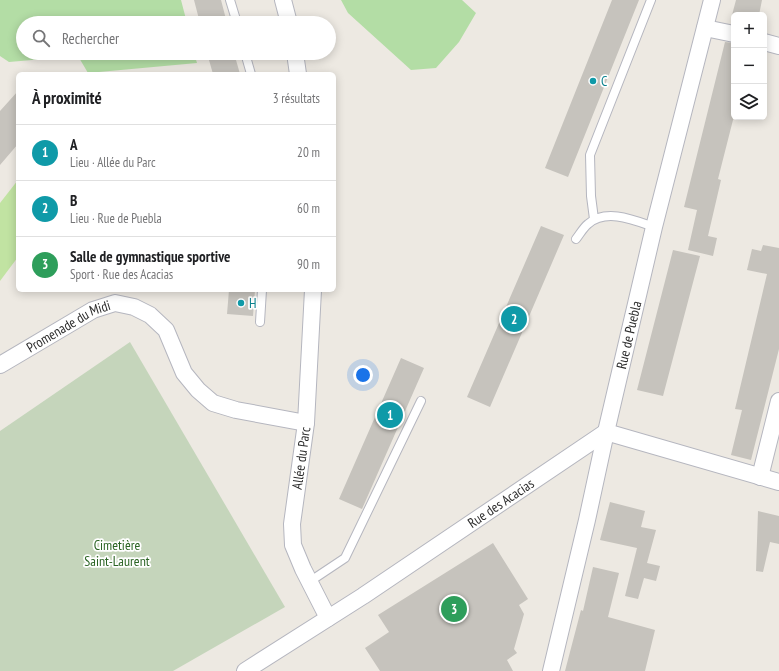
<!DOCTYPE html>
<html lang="fr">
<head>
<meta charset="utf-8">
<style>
	:root { --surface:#fff; --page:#f6f6f6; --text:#202124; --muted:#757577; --line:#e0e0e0; --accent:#0b8043 }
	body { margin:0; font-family:"PT Sans Narrow",sans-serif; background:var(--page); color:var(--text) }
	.controls { position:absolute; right:12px; top:12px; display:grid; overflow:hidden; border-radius:6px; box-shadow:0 2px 10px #0003 }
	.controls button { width:36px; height:36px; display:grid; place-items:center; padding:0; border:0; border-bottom:1px solid var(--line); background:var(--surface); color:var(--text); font:20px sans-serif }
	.you { position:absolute; left:363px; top:375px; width:14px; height:14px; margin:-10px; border:3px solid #fff; border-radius:50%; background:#1a73e8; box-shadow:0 0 0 6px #1a73e833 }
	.badge { display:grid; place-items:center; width:26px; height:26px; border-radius:50%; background:var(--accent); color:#fff; font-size:13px; font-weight:700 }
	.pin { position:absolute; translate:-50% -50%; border:2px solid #fff; box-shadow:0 1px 4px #0006 }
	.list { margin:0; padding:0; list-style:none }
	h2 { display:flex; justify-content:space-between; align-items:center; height:52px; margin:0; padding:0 16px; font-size:17px }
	h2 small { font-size:13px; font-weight:400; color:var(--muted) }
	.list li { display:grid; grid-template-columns:26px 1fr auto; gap:12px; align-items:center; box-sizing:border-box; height:56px; padding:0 16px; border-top:1px solid var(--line) }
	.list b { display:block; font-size:15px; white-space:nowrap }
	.list p { margin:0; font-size:13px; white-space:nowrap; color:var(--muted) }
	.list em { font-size:13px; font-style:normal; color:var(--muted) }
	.icon { flex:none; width:22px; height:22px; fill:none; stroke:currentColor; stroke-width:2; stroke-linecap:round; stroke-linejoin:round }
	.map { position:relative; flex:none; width:779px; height:671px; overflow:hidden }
	.search { position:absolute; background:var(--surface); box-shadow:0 2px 10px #0003; left:16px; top:16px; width:320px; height:44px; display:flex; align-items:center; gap:10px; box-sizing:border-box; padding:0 14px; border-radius:22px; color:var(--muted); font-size:15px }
	.panel { position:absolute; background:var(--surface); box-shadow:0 2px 10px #0003; left:16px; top:72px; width:320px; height:220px; border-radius:6px }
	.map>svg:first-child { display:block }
	.green { fill:#b3dda5 }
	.cemetery { fill:#c5d5bb }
	.pitch { fill:#c1e3a2 }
	.building { fill:#c6c3bd }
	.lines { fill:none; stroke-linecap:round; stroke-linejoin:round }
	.service-casing { stroke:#b5b6bf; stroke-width:10 }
	.minor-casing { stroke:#b5b6bf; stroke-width:18 }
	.service { stroke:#fff; stroke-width:8 }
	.minor { stroke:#fff; stroke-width:16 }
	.culture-dot { fill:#0f9aa8; stroke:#fff; stroke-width:1.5 }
	.labels { text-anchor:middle; stroke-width:3.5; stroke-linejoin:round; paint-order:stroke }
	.culture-label { font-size:14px; fill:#0d838f; stroke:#fff; text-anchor:start }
	.street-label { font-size:14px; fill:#2d2d2d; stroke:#fff }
	.park-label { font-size:14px; fill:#2b6424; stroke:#fff }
</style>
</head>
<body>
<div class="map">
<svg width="779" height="671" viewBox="0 0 779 671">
	<rect width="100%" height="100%" fill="#ede9e2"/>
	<path class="green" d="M0 0H181L187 23H23V53H194L197 63 88 73 78 56 9 62 0 56Z
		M341 0H462L476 13 459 42 436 68 411 70 348 13Z"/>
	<path class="cemetery" d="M130 342 285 607 173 671H0V431Z"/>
	<path class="pitch" d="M18 180V257L0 281V203Z"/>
	<path class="building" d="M194 0H221L227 23H200Z
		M612 0H639L568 177 545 168Z
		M736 0H762L759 15H732Z
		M725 42 734 43V116L718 179 721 180 708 236 717 238 713 256 688 250 697 210 684 207Z
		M207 53H234L240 74H213Z
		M18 91V144L0 165V111Z
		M541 226 564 235 490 407 467 397Z
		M763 245 779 248V349L751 460 731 455 742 410 735 409 767 274 747 270 752 249 761 251Z
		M673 250 700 256 663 396 637 390Z
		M229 290H255L253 316 227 314Z
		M401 358 424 368 362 509 339 499Z
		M610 502 645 511 641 527 656 530 647 563 660 566 656 581 644 578 638 599 625 596 637 548 600 540Z
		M758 511 779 516V544L770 542 763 572 756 571Z
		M493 543 528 599 519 605 524 614 514 649 517 653 507 660 513 671H380L365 648 389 632 378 615Z
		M593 567 619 573 608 617 655 630 645 671H565L581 610 583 611Z"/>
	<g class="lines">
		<g class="service-casing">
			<path id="service" d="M230 0 237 23
				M245 53 251 74
				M594 219 591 196 590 155 651 0
				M576 239C580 234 583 228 588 224 606 208 634 220 654 227
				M260 322 262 290
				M309 582 345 558 421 401"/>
		</g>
		<g class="minor-casing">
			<g id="minor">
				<path d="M283 0 289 23"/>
				<path d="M705 28 734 34"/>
				<path d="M764 42 779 46"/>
				<path d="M295 53 298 74"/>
				<path d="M313 290 306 423 292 524 293 545 303 569 328 618"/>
				<path id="s1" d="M0 365 93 310 115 303 134 307 150 315 166 330 184 373 198 390 213 403 236 410 306 423"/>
				<path d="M760 477 779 401"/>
				<path id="s2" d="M245 671 363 596 606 432 779 482"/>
				<path id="s3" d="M551 671 587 520 606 432 654 227 712 0"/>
			</g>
		</g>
		<use href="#service" class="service"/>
		<use href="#minor" class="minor"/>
	</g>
	<g class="culture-dot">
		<circle cx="593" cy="81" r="4"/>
		<circle cx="241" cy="303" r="4"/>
	</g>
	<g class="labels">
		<g class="culture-label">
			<text x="601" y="86">C</text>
			<text x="249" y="308">H</text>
		</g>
		<g class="street-label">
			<text dy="5" stroke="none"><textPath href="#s1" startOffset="79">Promenade du Midi</textPath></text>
			<text dy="5" stroke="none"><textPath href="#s3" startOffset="345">Rue de Puebla</textPath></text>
			<text transform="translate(301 458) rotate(-82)" y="5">Allée du Parc</text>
			<text dy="5" stroke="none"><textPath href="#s2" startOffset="306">Rue des Acacias</textPath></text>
		</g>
		<g class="park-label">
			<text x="117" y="550">Cimetière<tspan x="117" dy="16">Saint-Laurent</tspan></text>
		</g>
	</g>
</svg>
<div class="controls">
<button>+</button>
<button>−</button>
<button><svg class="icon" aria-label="layers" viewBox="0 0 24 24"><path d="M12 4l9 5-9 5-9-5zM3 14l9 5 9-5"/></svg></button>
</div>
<div class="you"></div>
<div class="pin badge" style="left:390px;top:415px;background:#0f9aa8">1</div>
<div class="pin badge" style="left:514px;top:319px;background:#0f9aa8">2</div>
<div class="pin badge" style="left:454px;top:609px;background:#2e9e5b">3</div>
<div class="search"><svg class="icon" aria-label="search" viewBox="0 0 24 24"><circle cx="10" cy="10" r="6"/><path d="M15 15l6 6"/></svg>Rechercher</div>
<section class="panel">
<h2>À proximité<small>3 résultats</small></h2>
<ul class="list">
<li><span class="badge" style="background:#0f9aa8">1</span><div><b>A</b><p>Lieu · Allée du Parc</p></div><em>20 m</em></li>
<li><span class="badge" style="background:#0f9aa8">2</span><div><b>B</b><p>Lieu · Rue de Puebla</p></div><em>60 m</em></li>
<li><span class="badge" style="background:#2e9e5b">3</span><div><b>Salle de gymnastique sportive</b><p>Sport · Rue des Acacias</p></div><em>90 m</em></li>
</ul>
</section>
</div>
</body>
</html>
